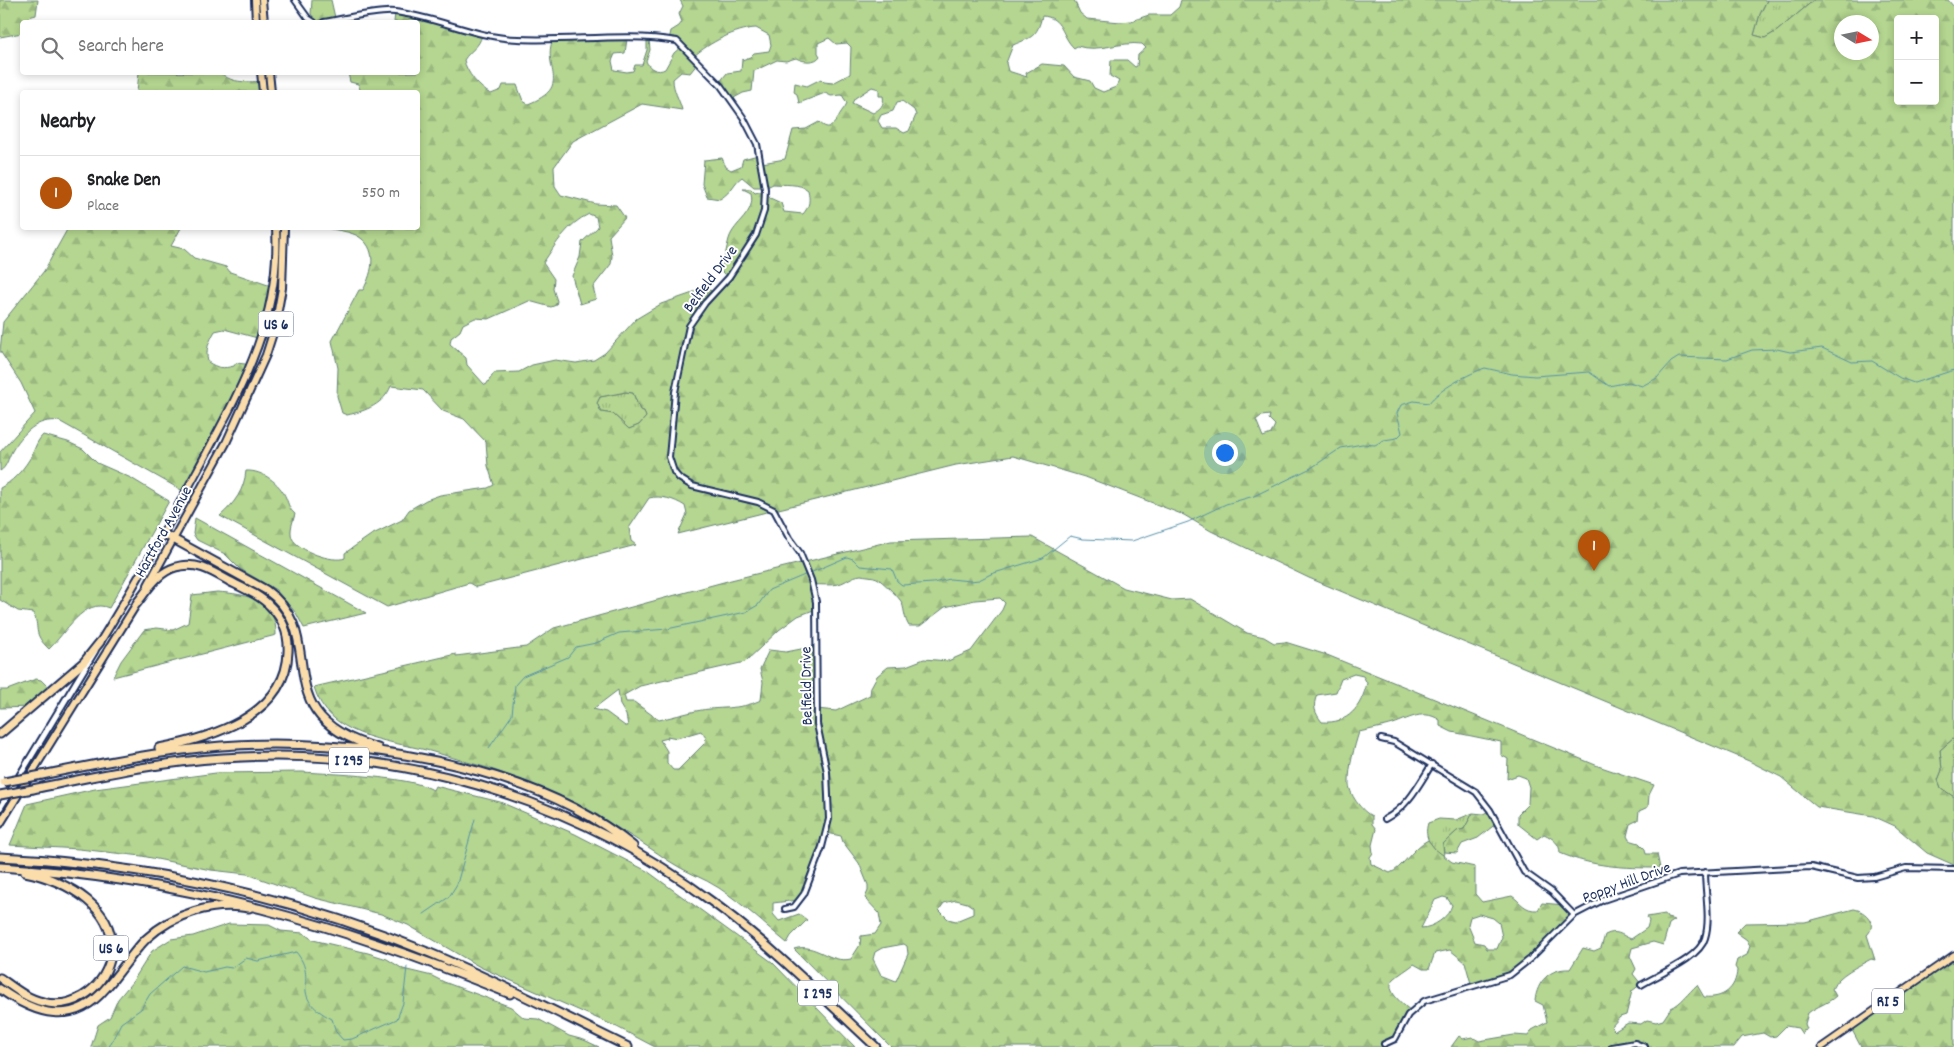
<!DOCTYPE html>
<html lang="en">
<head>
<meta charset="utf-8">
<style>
	:root { --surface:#fff; --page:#f2f2f2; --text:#202124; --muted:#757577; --line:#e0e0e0; --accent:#b45309 }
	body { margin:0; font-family:Dekko,sans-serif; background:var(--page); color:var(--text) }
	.controls { position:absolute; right:15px; top:15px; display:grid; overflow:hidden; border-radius:5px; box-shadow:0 2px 8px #0003 }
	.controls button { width:45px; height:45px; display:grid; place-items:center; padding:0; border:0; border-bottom:1px solid var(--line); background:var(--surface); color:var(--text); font:25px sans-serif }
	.compass { position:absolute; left:1834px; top:15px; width:45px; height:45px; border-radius:50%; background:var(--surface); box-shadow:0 2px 8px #0003; rotate:100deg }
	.you { position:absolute; left:1224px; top:452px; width:18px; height:18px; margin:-12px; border:4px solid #fff; border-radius:50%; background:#1a73e8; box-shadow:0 0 0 8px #1a73e833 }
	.badge { display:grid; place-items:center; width:32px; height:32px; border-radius:50%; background:var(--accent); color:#fff; font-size:16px; font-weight:700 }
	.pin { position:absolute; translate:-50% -41px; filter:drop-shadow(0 1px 2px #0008) }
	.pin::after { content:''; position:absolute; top:26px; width:18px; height:15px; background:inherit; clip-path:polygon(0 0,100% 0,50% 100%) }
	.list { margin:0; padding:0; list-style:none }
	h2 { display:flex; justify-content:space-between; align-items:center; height:65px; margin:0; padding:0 20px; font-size:21px }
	h2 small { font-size:16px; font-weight:400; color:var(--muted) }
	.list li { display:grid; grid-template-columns:32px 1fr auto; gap:15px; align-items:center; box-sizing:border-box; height:75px; padding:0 20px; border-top:1px solid var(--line) }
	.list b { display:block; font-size:19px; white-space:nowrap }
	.list p { margin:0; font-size:16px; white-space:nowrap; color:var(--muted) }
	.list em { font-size:16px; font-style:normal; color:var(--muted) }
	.icon { flex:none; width:28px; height:28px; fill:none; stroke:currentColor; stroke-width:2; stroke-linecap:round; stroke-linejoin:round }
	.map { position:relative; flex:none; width:1954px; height:1047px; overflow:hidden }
	.search { position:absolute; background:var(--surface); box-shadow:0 2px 8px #0003; left:20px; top:20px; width:400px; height:55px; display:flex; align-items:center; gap:12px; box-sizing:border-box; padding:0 18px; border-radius:5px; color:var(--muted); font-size:19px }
	.panel { position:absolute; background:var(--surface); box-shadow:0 2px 8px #0003; left:20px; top:90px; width:400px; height:140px; border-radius:5px }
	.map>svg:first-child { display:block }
	.grass { fill:url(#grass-tufts); stroke:#688277 }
	.forest { fill:url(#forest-firs); stroke:#688277; fill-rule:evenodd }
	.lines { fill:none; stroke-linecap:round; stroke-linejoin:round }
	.stream { stroke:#5891a9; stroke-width:1 }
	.minor-casing { stroke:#1b2f5e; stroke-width:8 }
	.secondary-casing { stroke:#1b2f5e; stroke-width:9 }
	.primary-casing { stroke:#1b2f5e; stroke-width:9 }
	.trunk-casing { stroke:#1b2f5e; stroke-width:10 }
	.motorway-casing { stroke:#1b2f5e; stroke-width:11 }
	.minor { stroke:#fff; stroke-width:4 }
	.secondary { stroke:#fff; stroke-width:5 }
	.primary { stroke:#fbddab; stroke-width:5.5 }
	.trunk { stroke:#fbddab; stroke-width:6 }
	.motorway { stroke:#fbddab; stroke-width:7 }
	.motorway-bridge-casing { stroke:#1b2f5e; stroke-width:11; stroke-linecap:butt }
	.motorway-bridge { stroke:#fbddab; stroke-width:7 }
	.labels { text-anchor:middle; stroke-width:4; stroke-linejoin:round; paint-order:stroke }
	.shield { fill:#fff; stroke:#5f6d8e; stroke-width:1 }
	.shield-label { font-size:15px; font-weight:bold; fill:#1b2f5e }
	.street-label { font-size:16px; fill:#1b2f5e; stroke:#fff }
</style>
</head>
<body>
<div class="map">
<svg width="1954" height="1047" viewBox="0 0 1954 1047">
	<defs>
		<pattern id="grass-tufts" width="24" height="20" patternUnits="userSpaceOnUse" patternTransform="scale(1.25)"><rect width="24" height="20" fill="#b4d690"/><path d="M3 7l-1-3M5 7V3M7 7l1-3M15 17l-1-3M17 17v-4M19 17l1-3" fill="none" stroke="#9ab87f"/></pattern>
		<pattern id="forest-firs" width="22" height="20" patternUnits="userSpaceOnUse" patternTransform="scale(1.25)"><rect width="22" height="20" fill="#b4d690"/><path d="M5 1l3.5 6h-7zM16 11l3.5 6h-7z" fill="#9ab87f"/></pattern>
	</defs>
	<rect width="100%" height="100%" fill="#fff"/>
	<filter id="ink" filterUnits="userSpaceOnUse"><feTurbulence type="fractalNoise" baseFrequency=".02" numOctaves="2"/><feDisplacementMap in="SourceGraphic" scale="10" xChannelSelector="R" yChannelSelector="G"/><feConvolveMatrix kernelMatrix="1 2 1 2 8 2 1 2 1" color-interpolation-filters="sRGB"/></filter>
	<g filter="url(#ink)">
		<path class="grass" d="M1767 0H1814L1777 31 1765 38 1754 35 1760 14Z
			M626 392 633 393 640 410 644 411 646 417 639 425 629 429 613 414 601 412 597 403 600 397Z
			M1954 738V797L1941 788 1938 780 1942 770 1940 750Z
			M1473 813 1464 829 1457 831 1443 844 1444 857C1432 847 1423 839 1428 823L1439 819 1456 820Z"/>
		<path class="forest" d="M0 0H38L36 15 29 17 27 22H22V33L0 37Z
			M312 0H331L336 22H317L311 14Z
			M680 0H1074L1080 13 1087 19 1121 22 1131 21 1149 15H1170L1179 7 1181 0H1767L1760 14 1754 35 1765 38 1777 31 1814 0H1948L1954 7V738L1940 750 1942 770 1938 780 1941 788 1954 797V865L1927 853 1895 826 1873 816 1817 807 1781 777 1749 761 1309 578 1211 531 1184 515 1088 478 1013 456 956 465 678 534 687 514 685 506C674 499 661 495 649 498L629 528 631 541 636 545 476 587 469 583 387 607 220 516C235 503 244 490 246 471 262 470 280 483 286 498 289 505 289 509 295 514 293 522 289 530 292 538 298 551 333 563 345 558V553L371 535 402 520 409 510 426 500 440 495 488 488 494 485 488 466 486 442 464 419 443 411 423 390 391 386C384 404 366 411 347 415L342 413 337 396 338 368 332 341 359 290H363C373 272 379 247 356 235 348 231 335 230 326 228H418V92H361L358 84 350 82 348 73 418 72V22H394L395 13 482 35C479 48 471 49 464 60 466 72 480 89 491 94L501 90 503 85H517L523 101 528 104C574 86 541 68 553 39H627L625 53 615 54 612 61 614 70 627 72 633 71 635 65H642L647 50V39H649L650 50 646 61C649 69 658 73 665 69L674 53 682 46 669 40 671 31 679 26 682 22 679 14 683 6ZM1042 16C1063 17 1061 36 1074 48L1077 46C1098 53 1121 41 1142 44L1146 48 1138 55 1137 66 1135 67 1127 60H1111L1110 76 1119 81 1116 87 1103 92 1094 88 1090 81 1074 77 1064 66 1042 64 1026 73 1027 77 1008 71 1006 63 1013 45C1032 37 1037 37 1042 16ZM1898 19H1935V101H1898ZM1842 22H1872V52H1842ZM756 28 769 35 771 45 769 51 754 53 750 57 742 60 741 71 727 73 719 83 732 99 743 93 752 91 754 71 777 60 786 61 796 58C803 62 816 63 820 56L818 53V43L829 38 836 44 847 43 851 47 850 74 833 83 824 82 821 79 807 86 795 83 794 92 797 94 799 103 825 93 831 96 842 95 847 103C845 108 842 110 840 114 834 124 830 133 819 122L806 129 793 130 785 159 762 163 758 155 743 159 741 166 731 170 726 167 722 158 704 160 702 184 707 197 720 199C733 191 734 182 742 177L754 187H765L763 191 755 193 751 189H743L751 193C756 214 734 222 729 239 726 250 725 259 720 270L728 278 714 293 704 286 690 294 661 304 636 319 605 353 594 360 576 363 555 360 532 365 519 372 494 373 486 385 484 384 467 365 466 358 450 344 451 338 460 331 463 324 475 318 489 319 529 301 551 307 556 305 557 301 553 289 554 279 543 263C556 244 567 224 589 214L596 217 598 227 582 242 580 257 572 276 580 304 596 299 593 287 611 264 612 256 609 236 625 218 616 205 596 204 561 195 555 186 554 167 573 141 642 104 682 110C679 98 673 91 673 79L681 72 690 73 698 63 694 56C709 43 735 29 756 28ZM872 87 879 89V96H883C885 105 880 109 873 113L852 103 855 98ZM902 101 914 110 916 115 909 131 904 133 896 128H882L878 121 881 115 893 111 897 102ZM773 184C784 185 800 183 808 190 810 200 810 206 803 214L784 212 781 203 770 198 765 188ZM626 392 633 393 640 410 644 411 646 417 639 425 629 429 613 414 601 412 597 403 600 397ZM1270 415 1269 419 1275 425 1271 434 1263 437 1256 420 1261 416Z
			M139 72 221 73C232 84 249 82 264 81L266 92H137Z
			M68 228H181L171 246 184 249 194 258 226 267 230 272 271 286 275 291 265 340 224 329 215 331C209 342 205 349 208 362 217 368 223 369 234 366L236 363 245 364 254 371 183 491 59 421C37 418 23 433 12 451 8 458 7 467 0 471V452L35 413 21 383 0 351 3 322 44 271Z
			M43 435 68 442 83 449 97 463 131 478 169 501 109 608C84 597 65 634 49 649 31 632 41 628 33 613L18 611 0 600V488C12 482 22 471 29 460 35 451 35 443 43 435Z
			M195 518 366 613 304 628 296 613 276 590 240 569 225 554 197 540 193 534Z
			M1032 537 1124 588 1172 600 1190 599 1247 633 1264 637 1274 643 1285 642 1327 655 1598 766 1654 785 1649 795 1648 807 1639 811 1638 820 1630 824 1627 836 1629 840 1639 843 1645 849 1646 854H1657L1660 868C1624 868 1593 867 1560 853 1560 844 1553 838 1544 834L1537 839 1518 824V814L1528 804 1529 787 1526 778 1518 775 1507 779 1508 759 1501 755V742L1452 732 1440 726V720C1421 707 1405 722 1386 726 1377 728 1368 730 1359 732 1354 748 1349 766 1349 782 1348 793 1362 812 1372 816V824L1376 829 1372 845 1373 853 1370 857 1371 864 1390 873C1402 869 1412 848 1428 840L1435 849 1452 862 1475 867V894L1482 902 1512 896C1521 902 1524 911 1538 910L1542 903 1565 905 1571 915 1517 969 1500 979 1472 987 1465 962 1450 950 1435 953 1429 969H1423L1414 964C1408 969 1399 974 1394 979 1383 990 1404 1005 1411 1011L1394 1041 1387 1043 1386 1047H891L794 949C816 942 829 964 851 959L860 945 861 936 875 934 881 925 879 913 865 898 868 891V885L859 863 843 842 841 836 827 833 803 896 798 900 773 903V914L779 921 799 914 807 920 791 936 787 943C765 925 743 904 719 888 704 878 685 872 669 861 611 821 550 787 481 766 463 761 445 755 426 750 385 740 328 736 314 687L456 654V656L526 647 554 628 731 580 891 541ZM861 575C865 576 873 576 877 578 882 581 901 599 902 603 905 612 904 618 909 626H920L945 607 975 600 1000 598 1005 603 1002 610 971 651 948 661 924 659 906 666 888 667 877 676 871 687 870 695 836 711 817 709 816 646 786 652 769 650 760 669 763 682 761 700C738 711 719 706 696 711 684 714 671 717 659 720L634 702H626L624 695 640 686 745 662 779 630 798 616 816 609 813 585C821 584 831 586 838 584 847 582 851 576 861 575ZM1354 674 1363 676 1367 683C1361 707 1349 724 1322 722 1315 713 1312 706 1317 695L1336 692 1341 679ZM618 690 620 705 626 715 628 726H625L606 712 593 709ZM701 731 706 738 705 743 678 770H673L667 763V751L660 740 668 738 667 736 677 738ZM1443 897 1447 898 1452 905C1449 917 1433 928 1421 928L1435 900ZM956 900 967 903 973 907V914L956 921 948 919 939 910 944 903ZM1479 914 1493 918 1499 923 1502 937 1497 949H1487L1484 944 1475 942 1468 925 1470 917ZM904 944 907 946 908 954 896 981 881 975 873 959 875 952 882 948Z
			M217 592C246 594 277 599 276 635L113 677 121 661 144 630 157 628 173 630 188 623 192 595Z
			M36 679 41 680 50 689 30 707 0 708V690H7Z
			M302 772C332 774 410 776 433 790L435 786 500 802 575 834 647 871 772 962 855 1047H655L617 1027 480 967 408 925 381 914 315 898 247 874 211 870 142 856 79 849 10 845 27 804 95 789 216 773Z
			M1491 810 1497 823 1478 838 1462 844 1457 853 1444 852 1443 844 1457 831 1464 829 1473 813 1483 814Z
			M1854 909C1866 911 1878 924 1867 935L1875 960 1871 959C1859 966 1838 974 1832 989L1836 996C1827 1004 1817 1006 1808 1013L1805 1024 1807 1029 1803 1030 1802 1034 1798 1028 1786 1026 1776 1036 1770 1037 1763 1033 1742 1037 1734 1047H1451L1459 1036 1463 1039 1472 1037 1479 1041 1514 1035 1528 1036 1532 1030 1547 1022 1543 1005 1535 1001C1537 981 1550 968 1570 969L1583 948 1594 951 1601 948 1605 935C1617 929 1621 935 1631 939L1647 928 1649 921 1647 917 1665 914 1667 918 1675 920 1669 924 1663 945 1653 942 1632 948 1630 956 1636 969 1633 974 1641 984 1632 991 1626 1015 1620 1017 1611 1027 1615 1031 1628 1023 1641 1024 1647 1020 1656 1022 1663 1020 1671 1008C1681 1004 1688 993 1697 985L1704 997C1723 999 1736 989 1737 970L1735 967 1737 960 1747 955 1750 946 1747 940 1736 932 1745 923 1805 922Z
			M229 924 269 925 281 931 303 933 313 940 368 953 387 959 403 969 432 976 444 982 511 1007 524 1018 538 1019 569 1036 584 1040 599 1047H91L98 1025 110 1017 118 999 133 981 152 951 171 939 193 936Z
			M1947 961 1954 963V1047H1861L1851 1028Z"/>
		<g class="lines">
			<path class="stream" d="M810 573 847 557 853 559 860 566 892 569 897 581 902 585 933 583 950 579 970 581 979 580 991 574 1043 558 1070 536 1083 539 1132 541 1188 522 1226 504 1254 496 1311 468 1341 448 1362 444 1375 445 1384 440 1397 438 1402 433 1397 413 1401 405 1414 401 1429 403C1438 390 1470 373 1485 368L1512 374 1535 376 1589 372 1609 386 1629 382 1642 386 1657 378 1671 362 1679 357 1727 359 1752 350 1777 349 1790 352 1822 348 1852 362 1872 361 1900 378 1914 383 1954 370
				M489 748 512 715 515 685 523 676 568 657 576 647 596 643 619 633 667 629 746 612 758 605 769 590 807 574
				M424 914 449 897 457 884 475 819
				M109 1047 121 1023 141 1009 150 994 182 966 204 972 225 967 232 968 246 958 258 961 296 952C320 981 286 995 332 1019L336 1032 343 1040 352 1039 397 1019 403 1003 407 967"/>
			<g class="minor-casing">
				<path id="minor" d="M295 0 308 18 314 22
					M324 22C343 19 378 10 395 12 437 17 476 38 518 39 570 42 625 32 677 41L721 86 743 117 757 144 765 189 764 211 756 235 729 277 705 303 689 326 675 392 669 457 674 472 679 478 692 486 758 502 774 510 789 538 800 553 811 580 816 602 817 724 827 772 829 819 822 847 804 894 794 907 785 909
					M1381 739 1394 742 1476 792 1490 810 1524 872 1552 892 1574 915
					M1385 819C1408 807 1418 786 1432 764
					M1641 985C1659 974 1700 958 1705 938 1711 919 1705 892 1705 872
					M1384 1044 1395 1039 1408 1015 1424 1001 1510 975 1530 959 1574 915 1603 900 1679 874 1811 867 1858 878 1874 877 1906 868 1954 869
					M1612 1047 1635 1043 1645 1047"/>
			</g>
			<g class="secondary-casing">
				<path id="secondary" d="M0 808 95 651"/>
			</g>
			<g class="primary-casing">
				<path id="primary" d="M1822 1047 1954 955"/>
			</g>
			<g class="trunk-casing">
				<path id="trunk" d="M255 0 256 22
					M262 0 264 22
					M261 72 263 92
					M269 72 271 92
					M148 585 226 443 266 355 275 327 282 288 284 228
					M100 642C134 587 165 531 196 473 239 392 281 323 276 228
					M0 824 139 600"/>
			</g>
			<g class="motorway-casing">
				<path id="motorway" d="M164 534 266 590C334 638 260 715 378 748
					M137 603C148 589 158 572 176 567 196 561 212 571 229 581 243 588 260 595 271 607 283 619 289 635 288 652 286 716 210 738 159 748
					M0 734 84 662 100 642
					M42 775C101 763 160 751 221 746 350 736 531 763 633 846
					M33 789C96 776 159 762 223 758 396 745 572 797 711 901 770 944 822 997 876 1047
					M0 857C147 864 294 897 430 953 497 981 562 1015 628 1047
					M0 867C186 879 339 924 510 994
					M0 978C13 987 27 999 43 1002 57 1006 71 1003 83 996 96 988 106 975 110 960 122 910 66 880 25 872
					M0 989C35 1014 73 1027 105 989 120 973 131 954 146 939 174 913 212 902 249 908"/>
			</g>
			<use href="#minor" class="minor"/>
			<use href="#secondary" class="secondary"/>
			<use href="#primary" class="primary"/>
			<use href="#trunk" class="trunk"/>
			<use href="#motorway" class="motorway"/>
			<g class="motorway-bridge-casing">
				<path id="motorway-bridge" d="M4 782 42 775
					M0 795 33 789"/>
			</g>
			<use href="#motorway-bridge" class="motorway-bridge"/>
		</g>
	</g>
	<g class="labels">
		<g class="shield">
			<rect x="258.5" y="311.5" width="35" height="25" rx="4"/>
			<rect x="329" y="747.5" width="40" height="25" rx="4"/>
			<rect x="93.5" y="935.5" width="35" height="25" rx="4"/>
			<rect x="798" y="980.5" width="40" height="25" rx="4"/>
			<rect x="1872" y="988.5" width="32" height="25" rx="4"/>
		</g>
		<g class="shield-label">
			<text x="276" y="329">US 6</text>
			<text x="349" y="765">I 295</text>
			<text x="111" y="953">US 6</text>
			<text x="818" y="998">I 295</text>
			<text x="1888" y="1006">RI 5</text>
		</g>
		<g class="street-label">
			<text transform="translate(709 278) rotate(-53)" y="6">Belfield Drive</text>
			<text transform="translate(162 531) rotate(-61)" y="6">Hartford Avenue</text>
			<text transform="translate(805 686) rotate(-91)" y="6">Belfield Drive</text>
			<text transform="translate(1626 881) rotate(-20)" y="6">Poppy Hill Drive</text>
		</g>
	</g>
</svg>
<div class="controls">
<button>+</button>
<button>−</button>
</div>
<svg class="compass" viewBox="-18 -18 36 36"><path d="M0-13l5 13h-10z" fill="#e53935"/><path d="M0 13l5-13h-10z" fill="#757577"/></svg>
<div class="you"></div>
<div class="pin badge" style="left:1594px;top:571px">1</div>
<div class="search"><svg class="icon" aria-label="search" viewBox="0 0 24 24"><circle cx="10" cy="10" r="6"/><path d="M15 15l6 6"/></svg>Search here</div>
<section class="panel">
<h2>Nearby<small></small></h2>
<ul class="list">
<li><span class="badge">1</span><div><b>Snake Den</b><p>Place</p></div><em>550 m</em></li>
</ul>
</section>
</div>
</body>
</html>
